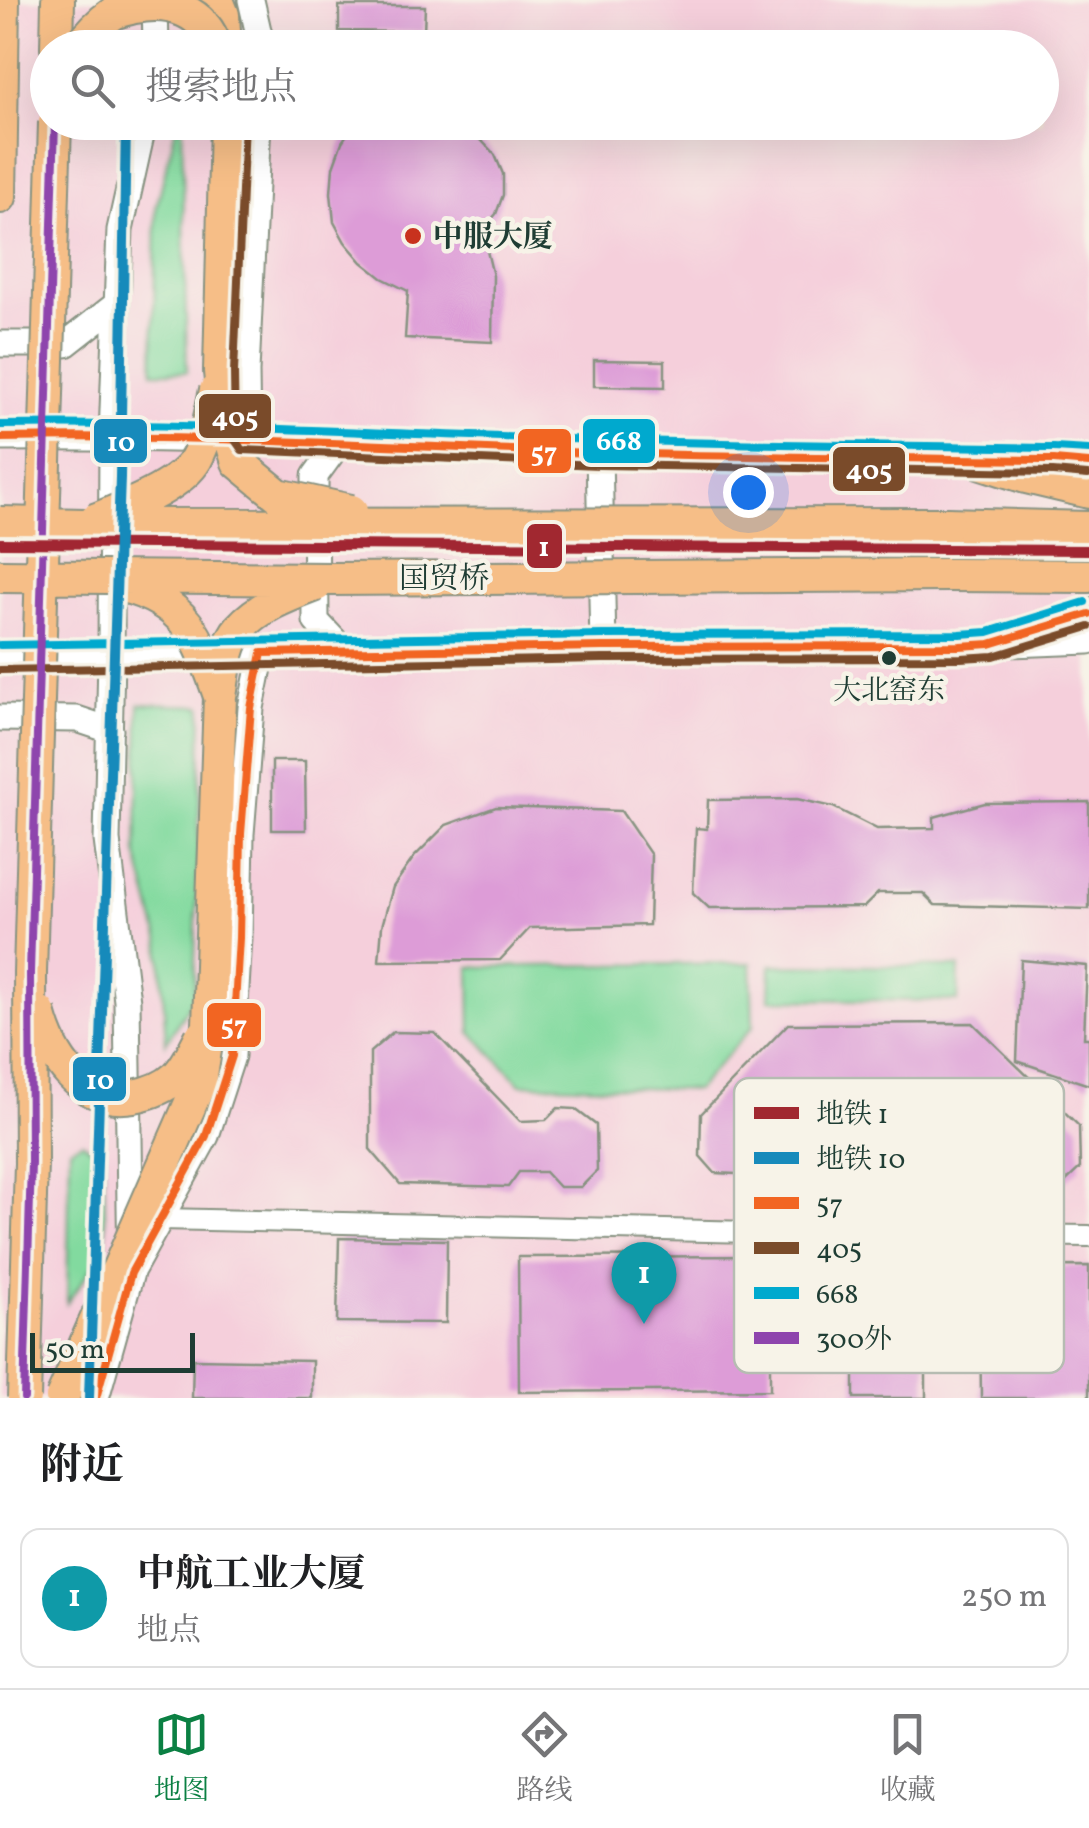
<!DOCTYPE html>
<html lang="zh">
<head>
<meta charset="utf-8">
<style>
	:root { --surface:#fff; --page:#f2f2f2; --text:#202124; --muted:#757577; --line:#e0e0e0; --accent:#0b8043 }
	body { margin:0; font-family:Vollkorn,"Noto Serif SC",serif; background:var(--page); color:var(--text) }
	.scale { position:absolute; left:30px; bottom:25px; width:165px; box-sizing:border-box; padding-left:10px; border:5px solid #1f3d34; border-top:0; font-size:28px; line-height:35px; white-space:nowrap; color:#1f3d34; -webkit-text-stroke:8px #f7f3e8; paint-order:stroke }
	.you { position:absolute; left:748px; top:492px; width:35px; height:35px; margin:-25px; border:8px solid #fff; border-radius:50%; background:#1a73e8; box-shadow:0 0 0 15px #1a73e833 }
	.badge { display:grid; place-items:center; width:65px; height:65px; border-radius:50%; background:var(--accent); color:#fff; font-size:32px; font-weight:700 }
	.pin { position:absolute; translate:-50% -82px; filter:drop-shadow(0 2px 5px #0008) }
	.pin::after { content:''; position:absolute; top:52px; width:35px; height:30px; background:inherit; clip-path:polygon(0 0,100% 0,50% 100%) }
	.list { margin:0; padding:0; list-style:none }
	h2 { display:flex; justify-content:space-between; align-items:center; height:130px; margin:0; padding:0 40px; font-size:42px }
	h2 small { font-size:32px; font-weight:400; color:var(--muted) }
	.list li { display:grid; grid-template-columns:65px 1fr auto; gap:30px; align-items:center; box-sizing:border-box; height:140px; margin:0 20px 20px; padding:0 20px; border:2px solid var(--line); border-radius:20px }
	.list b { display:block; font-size:38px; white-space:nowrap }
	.list p { margin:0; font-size:32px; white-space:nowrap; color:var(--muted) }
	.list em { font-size:32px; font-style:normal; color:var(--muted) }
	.icon { flex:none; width:55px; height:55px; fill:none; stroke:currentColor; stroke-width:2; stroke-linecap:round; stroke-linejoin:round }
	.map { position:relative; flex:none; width:1089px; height:1398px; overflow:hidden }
	.search { position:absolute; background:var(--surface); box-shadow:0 10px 40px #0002; left:30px; right:30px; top:30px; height:110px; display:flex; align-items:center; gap:25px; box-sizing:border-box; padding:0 35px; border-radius:55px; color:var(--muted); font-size:38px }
	.sheet { height:290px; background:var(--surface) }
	nav { display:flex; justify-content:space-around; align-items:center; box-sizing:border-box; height:140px; border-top:2px solid var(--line); background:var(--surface); font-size:28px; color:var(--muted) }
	nav a { display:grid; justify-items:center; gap:5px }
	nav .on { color:var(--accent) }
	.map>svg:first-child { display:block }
	.built { fill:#f5cfdb; fill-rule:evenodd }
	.green { fill:#82da9f; stroke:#508c6a; stroke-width:2.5 }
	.building { fill:#dd9cd7 }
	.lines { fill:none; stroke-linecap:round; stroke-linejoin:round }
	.minor-casing { stroke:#889382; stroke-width:24 }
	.tertiary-casing { stroke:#889382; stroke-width:29 }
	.trunk-casing { stroke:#889382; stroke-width:36 }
	.minor { stroke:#fff; stroke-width:20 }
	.tertiary { stroke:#fff; stroke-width:25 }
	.trunk { stroke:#f6be87; stroke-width:32 }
	.trunk-bridge-casing { stroke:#889382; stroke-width:36; stroke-linecap:butt }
	.trunk-bridge { stroke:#f6be87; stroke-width:32 }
	.bus-1-casing { stroke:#f7f3e8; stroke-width:15 }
	.bus-2-casing { stroke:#f7f3e8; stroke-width:15 }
	.bus-3-casing { stroke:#f7f3e8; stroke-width:15 }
	.bus-4-casing { stroke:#f7f3e8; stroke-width:15 }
	.bus-1 { stroke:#f26522; stroke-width:8 }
	.bus-2 { stroke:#7a4b2a; stroke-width:8 }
	.bus-3 { stroke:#00a9ce; stroke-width:8 }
	.bus-4 { stroke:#8e44ad; stroke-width:8 }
	.metro-1-casing { stroke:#f7f3e8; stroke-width:18 }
	.metro-2-casing { stroke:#f7f3e8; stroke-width:18 }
	.metro-1 { stroke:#a12830; stroke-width:10 }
	.metro-2 { stroke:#178abb; stroke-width:10 }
	.poi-dot { fill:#c8321e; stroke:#f7f3e8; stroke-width:4 }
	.bus-dot { fill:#1f3d34; stroke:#f7f3e8; stroke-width:4 }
	.labels { text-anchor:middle; stroke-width:9; stroke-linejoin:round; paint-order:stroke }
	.bus-label { font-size:28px; fill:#1f3d34; stroke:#f7f3e8 }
	.poi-label { font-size:30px; font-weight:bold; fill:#1f3d34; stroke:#f7f3e8; text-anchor:start }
	.street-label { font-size:30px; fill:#1f3d34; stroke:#f7f3e8 }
	.key { fill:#f7f3e8; stroke:#b6bcb2; stroke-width:2.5 }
	.key-label { font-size:28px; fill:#1f3d34 }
	.line-badge { stroke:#f7f3e8; stroke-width:4 }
	.badge-label { font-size:28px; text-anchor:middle; font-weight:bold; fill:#fff }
</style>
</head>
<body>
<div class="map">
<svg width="1089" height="1398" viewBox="0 0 1089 1398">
	<rect width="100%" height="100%" fill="#f7f3e8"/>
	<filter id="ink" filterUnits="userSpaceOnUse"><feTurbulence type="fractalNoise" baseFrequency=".01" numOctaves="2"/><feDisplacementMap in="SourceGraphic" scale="20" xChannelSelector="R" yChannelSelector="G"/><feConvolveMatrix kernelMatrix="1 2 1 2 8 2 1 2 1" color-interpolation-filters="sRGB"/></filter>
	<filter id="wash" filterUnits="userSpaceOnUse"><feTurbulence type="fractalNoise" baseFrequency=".0048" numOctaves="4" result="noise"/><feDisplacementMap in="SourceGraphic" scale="40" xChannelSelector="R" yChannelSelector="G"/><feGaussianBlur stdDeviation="2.25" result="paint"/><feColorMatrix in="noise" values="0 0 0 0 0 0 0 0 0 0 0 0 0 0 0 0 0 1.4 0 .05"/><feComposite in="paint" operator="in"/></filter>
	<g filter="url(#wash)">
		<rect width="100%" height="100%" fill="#f0e9d1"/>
		<path class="built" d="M0 0H1089V1398H0ZM48 48H1042V122H48Z"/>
		<path class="green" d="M177 123H182L187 372H153L156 209Z
			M139 704 202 706 194 996 166 1043 160 942 137 853Z
			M751 963 753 1026 696 1090 521 1084 471 1032 470 967Z
			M771 965 959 967 958 1001 770 999Z
			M82 1142 103 1156 106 1248 67 1303 70 1148Z"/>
		<g id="blocks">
			<path class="building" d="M339 6H425L424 32 339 31Z
				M355 122H414L421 135 441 129 462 131 481 140 495 155 503 174V195L496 214 482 230 493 276 492 342 405 338 408 291 382 278 362 262 345 242 334 222 331 193 333 167 342 142Z
				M594 360 665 361V387L594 386Z
				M272 761H305L306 830H272Z
				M797 799 833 807 877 829 934 828V817L985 803 1089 802V909L935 905 923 893H878L864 907 709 908 693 893 696 828 707 829 708 800Z
				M496 807 621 811 651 855 649 925 530 928 500 960 379 961 382 926 393 887 414 857 446 825Z
				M1021 960 1087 966 1084 1038H1089V1085L1017 1061Z
				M973 1023 1079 1126 1080 1168 1061 1186 1012 1185 912 1086 852 1084 759 1175 715 1173 700 1156 701 1114 788 1024Z
				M393 1032 435 1033 520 1121 546 1120 558 1108 575 1109 596 1125 597 1171 581 1187H559L545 1172H519L508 1187 400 1184 370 1149V1052Z
				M339 1238 447 1240 446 1323 337 1322Z
				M770 1256V1390L519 1392 518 1257Z
				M1089 1266V1398H981L980 1320 926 1321V1398H854V1267Z
				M193 1359 312 1361V1398H192Z"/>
		</g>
	</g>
	<g filter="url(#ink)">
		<use href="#blocks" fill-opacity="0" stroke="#889382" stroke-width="2.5"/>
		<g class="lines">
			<g class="minor-casing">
				<path id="minor" d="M160 1219 754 1232 1089 1236"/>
			</g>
			<g class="tertiary-casing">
				<path id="tertiary" d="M155 0 156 48
					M251 0 262 48
					M0 344H66L117 304
					M0 438C199 436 398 447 597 453 761 458 925 460 1089 460
					M247 439 246 372 258 122
					M339 443 315 476 316 621 345 652
					M599 453 603 647
					M0 658 603 647 960 646 1089 641
					M0 718 77 719 110 730
					M133 1268 206 1136 232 1056 239 938 241 834 251 708 262 653
					M96 1398 131 1273 127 1001 107 840 111 657 112 436 120 230 144 122"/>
			</g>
			<g class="trunk-casing">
				<path id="trunk" d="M217 0 223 15 225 48
					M57 48 58 0
					M0 197 3 0
					M220 371 226 122
					M970 459 1026 477 1089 492
					M1082 460 1089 463
					M947 524 1089 528
					M948 575 1089 576
					M990 644 1089 614
					M209 1025 220 696"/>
			</g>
			<use href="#minor" class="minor"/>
			<use href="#tertiary" class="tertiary"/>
			<use href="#trunk" class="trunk"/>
			<g class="trunk-bridge-casing">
				<path id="trunk-bridge" d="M79 48C88 35 99 23 112 14 119 10 127 9 135 7 171 0 204 11 216 48
					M220 371 224 416 238 462 278 495 351 511
					M95 520C125 507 180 487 196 459 207 439 211 412 216 390
					M0 523 85 525 947 524
					M0 576 331 579 948 575
					M123 586C188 603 199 638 220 696
					M220 696C224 675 225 645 240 628 259 606 290 595 316 585
					M39 1012C51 1057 80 1105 134 1096 150 1093 164 1088 176 1077 187 1067 194 1050 201 1037
					M24 1398 31 1163 30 973 55 122
					M62 1398 200 1082 209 1025"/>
			</g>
			<use href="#trunk-bridge" class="trunk-bridge"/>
			<g class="bus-1-casing">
				<path id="bus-1" d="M0 438C200 434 399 447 599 453 751 457 902 458 1054 460L1089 463
					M96 1398 131 1273 206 1136 232 1056 239 938 241 834 251 708 262 653 603 647 960 646 990 644 1089 614"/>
			</g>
			<g class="bus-2-casing">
				<path id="bus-2" d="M245 122 234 372 235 440 242 450 599 465 1053 472 1088 475
					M0 670 603 659 961 658 994 656 1089 627"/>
			</g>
			<g class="bus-3-casing">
				<path id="bus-3" d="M0 425C200 422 399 435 599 440 751 445 903 445 1054 448L1089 450
					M0 645 603 635 960 634 988 632 1085 602"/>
			</g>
			<g class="bus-4-casing">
				<path id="bus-4" d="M24 1398 31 1163 30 973 55 122"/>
			</g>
			<use href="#bus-1" class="bus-1"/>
			<use href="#bus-2" class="bus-2"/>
			<use href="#bus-3" class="bus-3"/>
			<use href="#bus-4" class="bus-4"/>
			<g class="metro-1-casing">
				<path id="metro-1" d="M0 543 1089 550"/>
			</g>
			<g class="metro-2-casing">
				<path id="metro-2" d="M89 1398 120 477 126 122"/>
			</g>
			<use href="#metro-1" class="metro-1"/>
			<use href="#metro-2" class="metro-2"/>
		</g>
	</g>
	<circle class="poi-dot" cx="413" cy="236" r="10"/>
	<circle class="bus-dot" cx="889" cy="658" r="9"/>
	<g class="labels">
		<g class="bus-label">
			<text x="889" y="699">大北窑东</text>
		</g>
		<g class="poi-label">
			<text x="433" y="246">中服大厦</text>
		</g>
		<g class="street-label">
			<text x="444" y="588">国贸桥</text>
		</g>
	</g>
	<rect x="734" y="1078" width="330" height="295" rx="15" class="key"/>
	<rect x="754" y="1107" width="45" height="12" fill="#a12830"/>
	<rect x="754" y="1152" width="45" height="12" fill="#178abb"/>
	<rect x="754" y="1197" width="45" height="12" fill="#f26522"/>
	<rect x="754" y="1242" width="45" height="12" fill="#7a4b2a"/>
	<rect x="754" y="1287" width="45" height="12" fill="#00a9ce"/>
	<rect x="754" y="1332" width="45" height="12" fill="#8e44ad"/>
	<g class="key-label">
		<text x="816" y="1123">地铁 1</text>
		<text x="816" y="1168">地铁 10</text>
		<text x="816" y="1213">57</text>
		<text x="816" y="1258">405</text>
		<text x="816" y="1303">668</text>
		<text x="816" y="1348">300外</text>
	</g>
	<g class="line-badge">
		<rect x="197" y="392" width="76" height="48" rx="10" fill="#7a4b2a"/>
		<rect x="581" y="417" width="76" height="48" rx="10" fill="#00a9ce"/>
		<rect x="92" y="417" width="57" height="48" rx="10" fill="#178abb"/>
		<rect x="516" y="427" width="57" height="48" rx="10" fill="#f26522"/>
		<rect x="831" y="445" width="76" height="48" rx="10" fill="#7a4b2a"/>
		<rect x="525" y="522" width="39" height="48" rx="10" fill="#a12830"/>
		<rect x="205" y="1001" width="58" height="48" rx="10" fill="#f26522"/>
		<rect x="71" y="1055" width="57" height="48" rx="10" fill="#178abb"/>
	</g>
	<g class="badge-label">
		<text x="235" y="426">405</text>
		<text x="619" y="450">668</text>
		<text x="121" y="451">10</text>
		<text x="544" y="461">57</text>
		<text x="869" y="479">405</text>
		<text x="544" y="556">1</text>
		<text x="234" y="1034">57</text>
		<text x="100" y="1089">10</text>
	</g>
</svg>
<div class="scale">50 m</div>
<div class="you"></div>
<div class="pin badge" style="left:644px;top:1324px;background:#0f9aa8">1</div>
<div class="search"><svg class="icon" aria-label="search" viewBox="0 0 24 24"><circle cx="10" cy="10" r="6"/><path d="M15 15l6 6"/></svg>搜索地点</div>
</div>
<section class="sheet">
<h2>附近<small></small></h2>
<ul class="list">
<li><span class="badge" style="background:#0f9aa8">1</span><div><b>中航工业大厦</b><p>地点</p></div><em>250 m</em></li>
</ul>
</section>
<nav>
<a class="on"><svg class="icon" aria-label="map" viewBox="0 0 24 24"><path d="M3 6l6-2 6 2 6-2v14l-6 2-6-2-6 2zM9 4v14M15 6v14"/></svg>地图</a>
<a><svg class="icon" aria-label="directions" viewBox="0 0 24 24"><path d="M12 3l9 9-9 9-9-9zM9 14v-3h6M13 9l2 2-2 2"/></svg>路线</a>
<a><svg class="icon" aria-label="saved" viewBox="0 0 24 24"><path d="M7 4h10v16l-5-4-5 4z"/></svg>收藏</a>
</nav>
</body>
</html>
